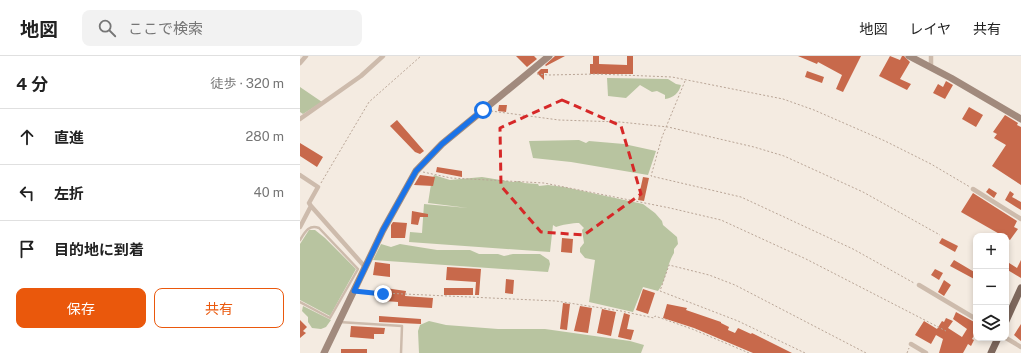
<!DOCTYPE html>
<html lang="ja">
<head>
<meta charset="utf-8">
<style>
	:root { --surface:#fff; --page:#f2f2f2; --text:#222; --muted:#767676; --line:#e0e0e0; --accent:#ea580c }
	body { margin:0; font-family:"Public Sans","Noto Sans JP",sans-serif; background:var(--page); color:var(--text) }
	.controls { position:absolute; right:12px; bottom:12px; display:grid; overflow:hidden; border-radius:8px; box-shadow:0 2px 6px #0003 }
	.controls button { width:36px; height:36px; display:grid; place-items:center; padding:0; border:0; border-bottom:1px solid var(--line); background:var(--surface); color:var(--text); font:20px sans-serif }
	.stop { position:absolute; width:12px; height:12px; margin:-9px; border:3px solid #1a73e8; border-radius:50%; background:#fff }
	.stop.end { background:#1a73e8; border-color:#fff; box-shadow:0 1px 4px #0008 }
	.list { margin:0; padding:0; list-style:none }
	h2 { display:flex; justify-content:space-between; align-items:center; height:52px; margin:0; padding:0 16px; font-size:17px }
	h2 small { font-size:13px; font-weight:400; color:var(--muted) }
	.list li { display:grid; grid-template-columns:26px 1fr auto; gap:12px; align-items:center; box-sizing:border-box; height:56px; padding:0 16px; border-top:1px solid var(--line) }
	.list b { display:block; font-size:15px; white-space:nowrap }
	.list em { font-size:13px; font-style:normal; color:var(--muted) }
	.actions { display:flex; gap:8px; padding:12px 16px }
	.actions a { flex:1; padding:9px 0; border:1px solid var(--accent); border-radius:8px; text-align:center; font-size:14px; color:var(--accent) }
	.actions .main { background:var(--accent); color:#fff }
	.icon { flex:none; width:22px; height:22px; fill:none; stroke:currentColor; stroke-width:2; stroke-linecap:round; stroke-linejoin:round }
	.map { position:relative; flex:none; width:721px; height:297px; overflow:hidden }
	header { display:flex; align-items:center; gap:24px; box-sizing:border-box; height:56px; padding:0 20px; background:var(--surface); border-bottom:1px solid var(--line) }
	header strong { font-size:19px }
	nav { display:flex; gap:22px; margin-inline-start:auto; font-size:14px }
	.search { width:280px; height:36px; background:var(--page); display:flex; align-items:center; gap:10px; box-sizing:border-box; padding:0 14px; border-radius:8px; color:var(--muted); font-size:15px }
	main { display:flex }
	aside { flex:1; background:var(--surface) }
	.map>svg:first-child { display:block }
	.green { fill:#b8c4a0 }
	.building { fill:#c8694b }
	.lines { fill:none; stroke-linecap:round; stroke-linejoin:round }
	.path { stroke:#b9a596; stroke-width:1; stroke-dasharray:2 2; stroke-linecap:butt }
	.lane { stroke:#cdbbac; stroke-width:2.5 }
	.street { stroke:#cdbbac; stroke-width:4.5 }
	.secondary { stroke:#a18a7d; stroke-width:7 }
	.primary { stroke:#7d675c; stroke-width:7 }
	.route { stroke:#1a73e8; stroke-width:5 }
	.marked { fill:none; stroke:#d62828; stroke-width:3; stroke-dasharray:8 5; stroke-linejoin:round }
</style>
</head>
<body>
<header>
<strong>地図</strong>
<div class="search"><svg class="icon" aria-label="search" viewBox="0 0 24 24"><circle cx="10" cy="10" r="6"/><path d="M15 15l6 6"/></svg>ここで検索</div>
<nav><a>地図</a><a>レイヤ</a><a>共有</a></nav>
</header>
<main>
<aside>
<h2>4 分<small>徒歩 · 320 m</small></h2>
<ul class="list">
<li><svg class="icon" aria-label="ahead" viewBox="0 0 24 24"><path d="M12 20V5M6 11l6-6 6 6"/></svg><div><b>直進</b></div><em>280 m</em></li>
<li><svg class="icon" aria-label="left" viewBox="0 0 24 24"><path d="M17 20v-9H6M10 6l-5 5 5 5"/></svg><div><b>左折</b></div><em>40 m</em></li>
<li><svg class="icon" aria-label="arrive" viewBox="0 0 24 24"><path d="M6 21V4h12l-3 4 3 4H6"/></svg><div><b>目的地に到着</b></div></li>
</ul>
<div class="actions"><a class="main">保存</a><a>共有</a></div>
</aside>
<div class="map">
<svg width="721" height="297" viewBox="0 0 721 297">
	<rect width="100%" height="100%" fill="#f4ebe1"/>
	<path class="green" d="M307 22 368 23 376 28 381 29C379 37 373 42 365 43V39L357 35 352 36 340 29 326 42 308 40Z
		M0 31 22 46 3 58 0 56Z
		M279 84 286 87 289 85 324 88 356 95 348 119 271 106 233 102 229 85Z
		M134 119 150 124 182 121 213 126 219 125 224 127 238 128 239 130 248 129 264 131 343 148 355 157 362 165 363 169 377 181 378 188 374 193V197C367 208 366 225 358 235L343 231 333 256 289 246 295 204 285 202 280 196V192L284 187 282 174 284 172 279 167C273 167 261 169 256 171L253 169 250 196 109 186 110 176 122 177 124 148 168 152 128 147C130 137 130 129 134 119Z
		M9 174H15L25 182 56 213 30 260 0 244V188Z
		M81 188 91 191 100 188 137 194H170L179 198H198L204 200 213 198H240L249 204 250 208 248 216 73 204Z
		M3 250 31 264 26 271 21 273 12 272 8 266V261L2 255Z
		M129 265 146 269 198 273H245L330 285 344 289 341 297H119L118 275 120 269Z"/>
	<path class="building" d="M216 0H234L237 3 227 11Z
		M255 0H265L246 10 245 9Z
		M293 0H299V8L327 9V0H333V18H290V8H293Z
		M498 0H561L543 36 536 33 542 19 518 6 517 8Z
		M590 0 600 4 602 0H604L610 6 600 23 611 28 607 34 579 20Z
		M241 13H248V17H244V24L237 17Z
		M507 15 524 21 522 27 505 21Z
		M646 25 653 29 645 43 633 37 638 28 643 31Z
		M199 49H207L206 56 198 55Z
		M669 51 683 59 676 71 662 63Z
		M705 59 718 67 717 69 721 71V129L692 110 706 89 694 82 697 78 693 76Z
		M97 64 124 95 120 98 115 96 90 70Z
		M0 87 23 101 17 111 0 100Z
		M137 111 162 115V121L136 116Z
		M120 119 135 121 133 130 114 129Z
		M343 121 349 122 344 145 338 144Z
		M689 132 697 137 694 142 686 136Z
		M710 135 714 138 712 141 721 146V154L705 144Z
		M673 137 717 165 714 171 718 173 710 184 661 156Z
		M112 155 128 158V161H120L118 169 111 168Z
		M93 166 107 167 105 182H91V169Z
		M262 182 273 183 272 197 261 196Z
		M642 182 658 190 655 196 639 187Z
		M654 204 676 217V224L650 210Z
		M721 204V222L706 213V205L717 212Z
		M75 206 90 208V221L73 219Z
		M147 211 181 213 179 239H175L176 226 146 224Z
		M635 213 643 217 639 224 631 219Z
		M206 223 214 224 213 238 205 237Z
		M644 224 651 229 644 240 638 236Z
		M78 231 106 235 105 240 133 242 132 252 98 250V246L85 245V236H78Z
		M144 232H173V239H144Z
		M343 233 355 237 348 258 336 254Z
		M263 247 270 248 267 274 260 273Z
		M367 248 387 252 386 254 421 266V267L429 271 428 274 435 277 438 272 451 278 452 277 492 297H453L394 272 363 262Z
		M280 250 292 252 288 277 274 275Z
		M302 253 316 256 311 280 297 277Z
		M656 256 676 267V276L672 283 674 284 671 290 668 288 663 297H639L643 283 636 279 631 288 615 279 624 265 637 273 642 265 644 266 646 262 653 265 648 272 662 281 667 273 653 263Z
		M324 257 330 259 327 273 334 274 331 284 318 281Z
		M79 260 121 263V268L79 266Z
		M0 264 7 271 3 275 6 277 0 282Z
		M721 268V285L714 279Z
		M51 270 85 272 84 278H74V283L50 281Z
		M41 293H67V297H41Z"/>
	<g class="lines">
		<path class="path" d="M237 18 249 19 296 18 372 21 483 43 514 54 585 85 631 108 670 131
			M385 25 362 81 351 120 441 141 553 193 614 227
			M191 55 259 64 320 66 368 71 454 91 484 100 563 136 640 179
			M123 116 151 122 244 127 370 152 421 164 506 203 646 275
			M21 127 69 46 121 0
			M61 236 256 245 321 255 354 262 355 260 392 273 449 297
			M505 297 438 265 360 235 369 209 409 219 435 229 566 297
			M607 297 609 292"/>
		<path class="lane" d="M0 184C5 176 9 168 19 172L58 213 30 262 0 246
			M39 266 102 270 101 297"/>
		<path class="street" d="M0 7 6 0
			M631 11V0
			M0 63 61 20 83 0
			M0 119 18 131 9 147 11 150 65 211
			M673 133 721 163
			M0 171 11 150
			M619 229 676 263
			M706 282 721 291
			M611 288 626 297"/>
		<path class="secondary" d="M609 0 651 22 721 63
			M24 297 83 174 116 115 142 88 249 0"/>
		<path class="primary" d="M706 265 721 232
			M691 297 698 282"/>
	</g>
	<g class="lines">
		<path class="route" d="M83 238 54 235 83 174 116 115 142 88 183 54"/>
	</g>
	<path class="marked" d="M262 44 321 70 341 138 284 179 241 176 201 130 200 72Z"/>
</svg>
<div class="controls">
<button>+</button>
<button>−</button>
<button><svg class="icon" aria-label="layers" viewBox="0 0 24 24"><path d="M12 4l9 5-9 5-9-5zM3 14l9 5 9-5"/></svg></button>
</div>
<div class="stop" style="left:183px;top:54px"></div>
<div class="stop end" style="left:83px;top:238px"></div>
</div>
</main>
</body>
</html>
